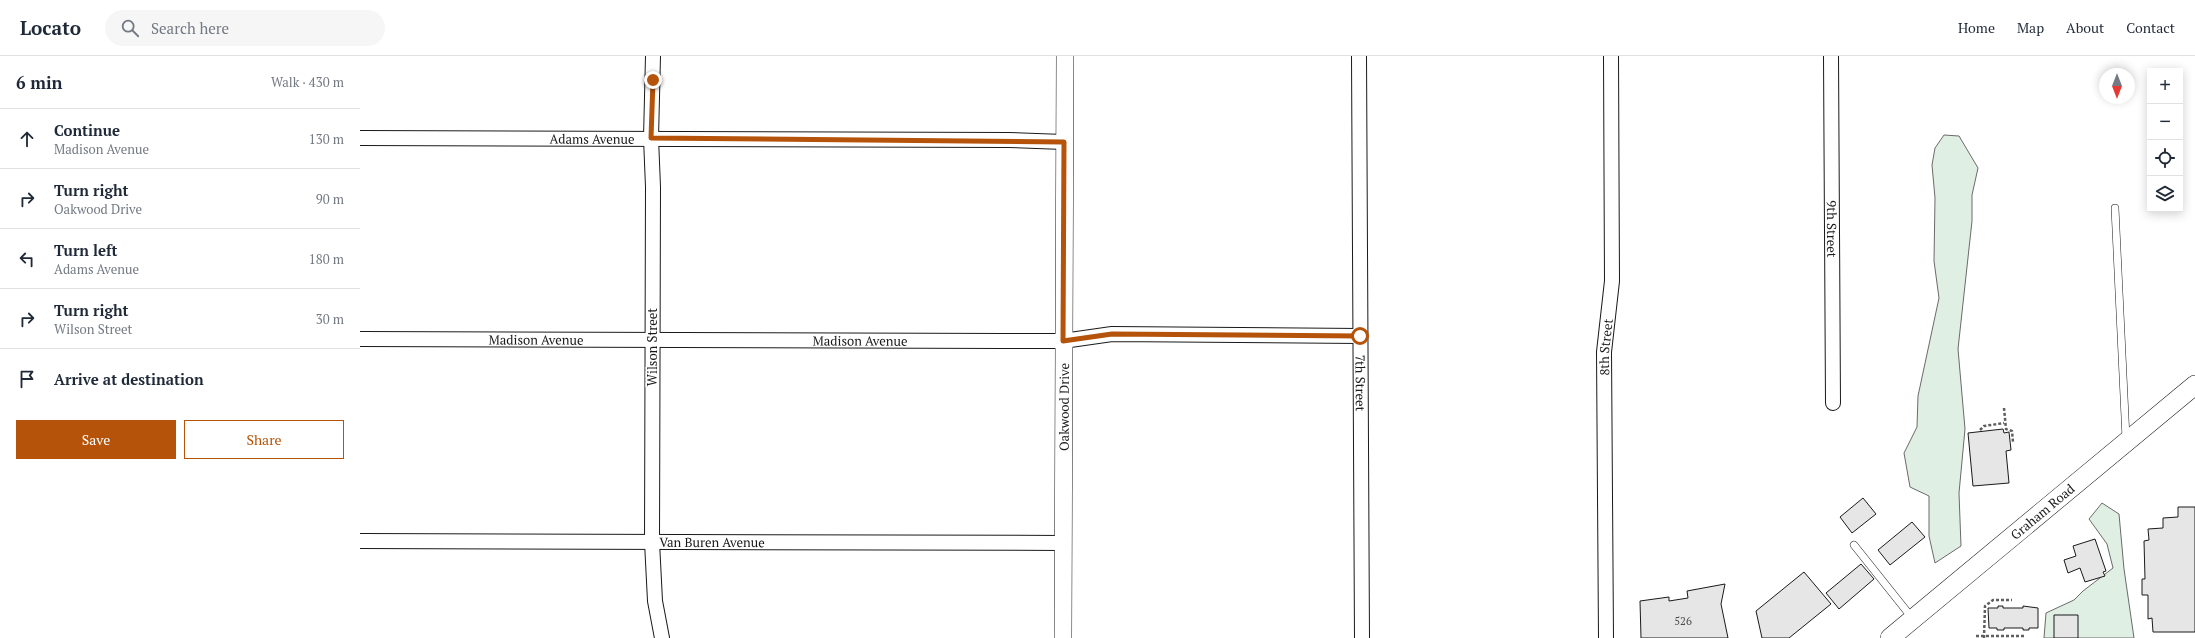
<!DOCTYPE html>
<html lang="en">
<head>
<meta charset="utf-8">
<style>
	:root { --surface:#fff; --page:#f6f6f7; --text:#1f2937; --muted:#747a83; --line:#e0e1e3; --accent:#b45309 }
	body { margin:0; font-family:"PT Serif",serif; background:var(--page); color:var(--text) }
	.controls { position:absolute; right:12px; top:12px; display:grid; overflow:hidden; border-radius:0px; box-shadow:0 2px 10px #0003 }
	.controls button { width:36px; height:36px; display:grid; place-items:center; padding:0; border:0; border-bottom:1px solid var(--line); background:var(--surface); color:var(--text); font:20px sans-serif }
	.compass { position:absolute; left:1739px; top:12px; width:36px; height:36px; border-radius:50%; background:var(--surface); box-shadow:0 2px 10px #0003; rotate:180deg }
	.stop { position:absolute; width:12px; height:12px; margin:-9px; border:3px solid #b45309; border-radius:50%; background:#fff }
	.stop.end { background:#b45309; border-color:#fff; box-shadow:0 1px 4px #0008 }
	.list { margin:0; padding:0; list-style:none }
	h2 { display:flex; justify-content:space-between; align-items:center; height:52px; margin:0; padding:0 16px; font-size:17px }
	h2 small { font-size:13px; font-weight:400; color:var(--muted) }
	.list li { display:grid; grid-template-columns:26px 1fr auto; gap:12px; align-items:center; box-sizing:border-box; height:60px; padding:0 16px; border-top:1px solid var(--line) }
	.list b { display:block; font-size:15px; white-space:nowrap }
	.list p { margin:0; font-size:13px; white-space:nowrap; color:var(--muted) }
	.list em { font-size:13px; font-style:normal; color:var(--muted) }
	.actions { display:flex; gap:8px; padding:12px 16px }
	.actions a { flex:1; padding:9px 0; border:1px solid var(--accent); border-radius:0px; text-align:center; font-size:14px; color:var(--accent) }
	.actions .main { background:var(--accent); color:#fff }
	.icon { flex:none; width:22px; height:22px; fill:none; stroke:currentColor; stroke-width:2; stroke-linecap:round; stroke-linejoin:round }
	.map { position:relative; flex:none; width:1835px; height:582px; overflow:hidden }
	header { display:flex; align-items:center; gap:24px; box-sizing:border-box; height:56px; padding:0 20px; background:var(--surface); border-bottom:1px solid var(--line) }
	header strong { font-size:19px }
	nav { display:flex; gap:22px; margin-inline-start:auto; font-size:14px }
	.search { width:280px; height:36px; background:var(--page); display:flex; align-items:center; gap:10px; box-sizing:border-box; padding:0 14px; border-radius:22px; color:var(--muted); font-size:15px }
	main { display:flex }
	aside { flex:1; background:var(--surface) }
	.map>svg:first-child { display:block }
	.green { fill:#e0efe3; stroke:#6a6a6a }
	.building { fill:#e6e6e6; stroke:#1a1a1a }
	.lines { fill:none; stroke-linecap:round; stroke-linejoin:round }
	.service-casing { stroke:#1a1a1a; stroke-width:8 }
	.minor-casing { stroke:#1a1a1a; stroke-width:16 }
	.tertiary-casing { stroke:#1a1a1a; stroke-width:18 }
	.secondary-casing { stroke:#1a1a1a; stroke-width:20 }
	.path { stroke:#5f5f5f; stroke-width:2.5; stroke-dasharray:3 2; stroke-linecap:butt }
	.service { stroke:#fff; stroke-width:7 }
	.minor { stroke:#fff; stroke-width:14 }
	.tertiary { stroke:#fff; stroke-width:17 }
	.secondary { stroke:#fff; stroke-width:19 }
	.route { stroke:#b45309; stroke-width:5 }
	.labels { text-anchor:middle; stroke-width:3; stroke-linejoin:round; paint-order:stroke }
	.number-label { font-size:11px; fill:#4d4d4d }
	.street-label { font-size:13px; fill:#1a1a1a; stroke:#fff }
</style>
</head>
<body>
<header>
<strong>Locato</strong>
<div class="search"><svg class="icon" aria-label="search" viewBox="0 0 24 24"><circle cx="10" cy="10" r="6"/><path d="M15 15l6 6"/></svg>Search here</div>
<nav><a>Home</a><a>Map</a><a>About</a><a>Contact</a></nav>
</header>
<main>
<aside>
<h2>6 min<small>Walk · 430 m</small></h2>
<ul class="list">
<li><svg class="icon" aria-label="ahead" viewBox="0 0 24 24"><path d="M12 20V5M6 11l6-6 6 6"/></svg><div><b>Continue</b><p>Madison Avenue</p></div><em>130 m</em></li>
<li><svg class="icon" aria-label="right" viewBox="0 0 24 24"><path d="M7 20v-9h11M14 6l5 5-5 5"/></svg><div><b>Turn right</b><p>Oakwood Drive</p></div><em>90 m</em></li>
<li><svg class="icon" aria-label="left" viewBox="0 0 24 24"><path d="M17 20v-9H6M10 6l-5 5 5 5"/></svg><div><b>Turn left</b><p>Adams Avenue</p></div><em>180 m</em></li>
<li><svg class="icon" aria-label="right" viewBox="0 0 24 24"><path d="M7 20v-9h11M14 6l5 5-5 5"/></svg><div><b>Turn right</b><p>Wilson Street</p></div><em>30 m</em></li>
<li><svg class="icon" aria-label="arrive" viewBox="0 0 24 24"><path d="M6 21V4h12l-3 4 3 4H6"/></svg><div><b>Arrive at destination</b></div></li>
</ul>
<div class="actions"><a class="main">Save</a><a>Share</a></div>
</aside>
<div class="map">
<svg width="1835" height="582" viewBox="0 0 1835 582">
	<rect width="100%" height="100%" fill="#fff"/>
	<path class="green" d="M1584 79 1599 80 1618 112 1612 139V165L1598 293 1605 373 1599 437 1601 490 1575 507 1569 480V440L1550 431 1544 397 1557 371 1558 340 1579 242 1574 205 1575 142 1572 109 1575 92Z
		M1742 447 1759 458 1764 513 1774 582H1684L1686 557 1714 544 1723 535 1753 512 1747 488 1729 463Z"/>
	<path class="building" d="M1643 373 1644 377 1649 376 1651 394 1646 395 1649 427 1613 430 1608 377Z
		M1503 442 1516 458 1492 477 1480 461Z
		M1818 451H1835V576H1793L1792 562 1788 563V539H1782V523H1785L1784 485 1789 484 1788 473 1803 472V462L1818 461Z
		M1552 466 1565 481 1530 509 1518 494Z
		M1735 483 1746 515 1743 516 1745 520 1725 526 1720 512 1708 517 1704 504 1716 500 1713 490Z
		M1501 508 1514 523 1479 553 1466 537Z
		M1444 516 1471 548 1429 582H1402L1396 555Z
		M1365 528 1361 548 1368 582H1281L1280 545 1309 541V545L1328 542 1327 535Z
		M1638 550H1643V552H1663V550L1678 552V572H1669V574H1663V572H1644V574H1637V572H1629L1628 552H1638Z
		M1694 559H1718V582H1694Z"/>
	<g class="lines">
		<g class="service-casing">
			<path id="service" d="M1755 152 1766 382
				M1494 489 1553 563"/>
		</g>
		<g class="minor-casing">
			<g id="minor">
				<path d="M293 0 291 82 293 131 292 486 295 545 302 582"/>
				<path id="s1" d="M999 0 1002 582"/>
				<path id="s2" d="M1471 0 1473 347"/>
				<path id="s3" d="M0 82 648 84 704 86"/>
				<path id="s4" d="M0 283 645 285H703L752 278 1000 280"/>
				<path id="s5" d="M0 485 703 487"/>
				<path id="s6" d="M1246 582 1244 296 1252 225 1251 0"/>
			</g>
		</g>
		<g class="tertiary-casing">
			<g id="tertiary">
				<path id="s7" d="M703 582 705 0"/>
			</g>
		</g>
		<g class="secondary-casing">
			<g id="secondary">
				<path id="s8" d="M1530 582 1835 329"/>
			</g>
		</g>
		<path class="path" d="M1644 352 1646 373 1652 375 1653 386
			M1620 374 1624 370 1644 367
			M1616 580H1665
			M1624 582 1625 550 1633 544H1652"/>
		<use href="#service" class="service"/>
		<use href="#minor" class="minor"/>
		<use href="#tertiary" class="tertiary"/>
		<use href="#secondary" class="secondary"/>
	</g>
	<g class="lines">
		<path class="route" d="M293 24 291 82 704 86 703 285 752 278 1000 280"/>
	</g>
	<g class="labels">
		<g class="number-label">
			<text x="1323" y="569">526</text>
		</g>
		<g class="street-label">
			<text dy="5" stroke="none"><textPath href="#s3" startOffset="232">Adams Avenue</textPath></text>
			<text dy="5" stroke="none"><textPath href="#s2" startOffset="173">9th Street</textPath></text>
			<text dy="5" stroke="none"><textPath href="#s4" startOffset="176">Madison Avenue</textPath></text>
			<text dy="5" stroke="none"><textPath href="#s4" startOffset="500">Madison Avenue</textPath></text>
			<text transform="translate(292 291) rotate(-90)" y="5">Wilson Street</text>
			<text dy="5" stroke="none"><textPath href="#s6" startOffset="291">8th Street</textPath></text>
			<text dy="5" stroke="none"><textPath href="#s1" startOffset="327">7th Street</textPath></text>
			<text dy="5" stroke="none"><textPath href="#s7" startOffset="231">Oakwood Drive</textPath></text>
			<text dy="5" stroke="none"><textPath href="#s8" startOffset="198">Graham Road</textPath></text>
			<text dy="5" stroke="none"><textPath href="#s5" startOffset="352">Van Buren Avenue</textPath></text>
		</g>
	</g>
</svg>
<div class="controls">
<button>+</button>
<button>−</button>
<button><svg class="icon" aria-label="locate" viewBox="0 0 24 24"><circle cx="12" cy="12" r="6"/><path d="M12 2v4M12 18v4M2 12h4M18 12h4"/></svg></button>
<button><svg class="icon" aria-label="layers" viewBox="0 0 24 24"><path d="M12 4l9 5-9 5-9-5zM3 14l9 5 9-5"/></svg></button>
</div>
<svg class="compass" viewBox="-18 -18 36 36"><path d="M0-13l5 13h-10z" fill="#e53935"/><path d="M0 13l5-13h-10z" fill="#747a83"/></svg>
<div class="stop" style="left:1000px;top:280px"></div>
<div class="stop end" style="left:293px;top:24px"></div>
</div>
</main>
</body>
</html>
